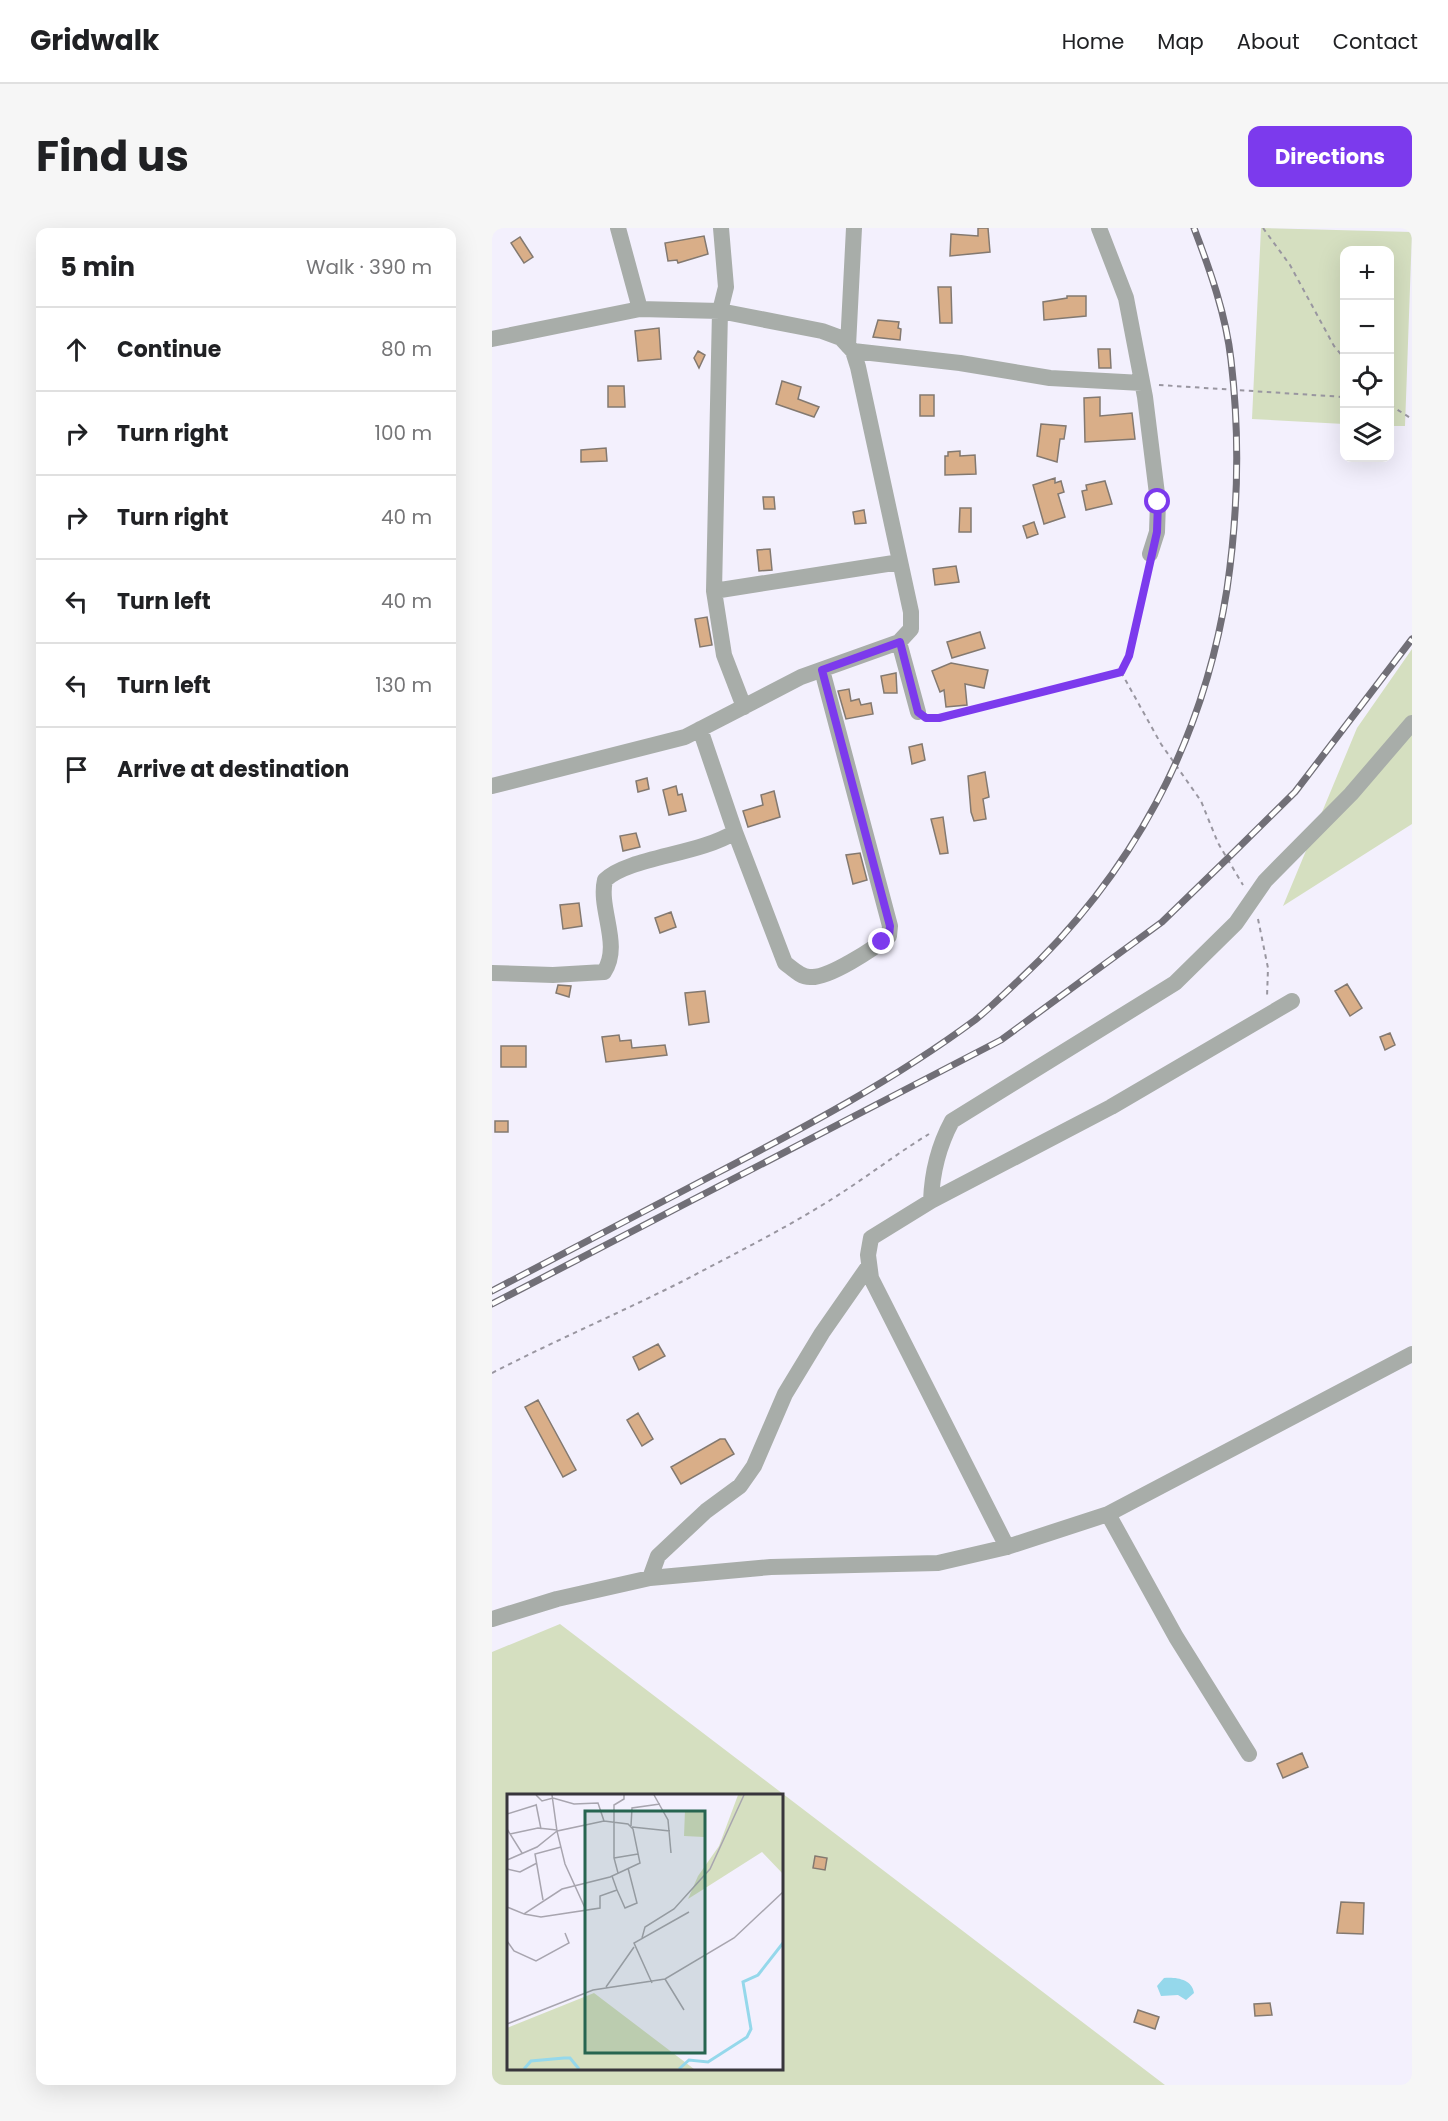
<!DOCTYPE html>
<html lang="en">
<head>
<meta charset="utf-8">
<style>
	:root { --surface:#fff; --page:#f6f6f6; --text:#202124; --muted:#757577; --line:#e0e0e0; --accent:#7c3aed }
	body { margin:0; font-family:Poppins,sans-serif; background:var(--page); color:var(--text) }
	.controls { position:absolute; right:18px; top:18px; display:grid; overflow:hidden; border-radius:12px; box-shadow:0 6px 24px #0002 }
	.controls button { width:54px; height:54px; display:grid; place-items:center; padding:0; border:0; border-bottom:2px solid var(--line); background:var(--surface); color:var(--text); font:30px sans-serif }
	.stop { position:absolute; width:18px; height:18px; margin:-14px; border:4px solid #7c3aed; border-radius:50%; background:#fff }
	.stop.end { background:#7c3aed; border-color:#fff; box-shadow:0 2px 6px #0008 }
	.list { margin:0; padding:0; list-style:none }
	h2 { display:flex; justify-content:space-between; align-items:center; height:78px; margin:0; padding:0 24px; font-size:26px }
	h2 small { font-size:20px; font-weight:400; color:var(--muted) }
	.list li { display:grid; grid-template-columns:39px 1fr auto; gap:18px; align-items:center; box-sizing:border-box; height:84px; padding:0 24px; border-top:2px solid var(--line) }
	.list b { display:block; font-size:22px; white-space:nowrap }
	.list em { font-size:20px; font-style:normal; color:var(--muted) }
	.icon { flex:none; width:33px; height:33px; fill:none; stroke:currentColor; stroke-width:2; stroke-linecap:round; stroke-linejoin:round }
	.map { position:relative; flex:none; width:920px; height:1857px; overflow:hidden; border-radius:12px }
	header { display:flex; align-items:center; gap:36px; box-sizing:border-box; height:84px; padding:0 30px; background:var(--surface); border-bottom:2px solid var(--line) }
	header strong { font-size:28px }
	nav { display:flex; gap:33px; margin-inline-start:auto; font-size:21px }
	.intro { display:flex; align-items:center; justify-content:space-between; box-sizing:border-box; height:144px; padding:0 36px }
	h1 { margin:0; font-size:42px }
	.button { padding:15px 27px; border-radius:12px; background:var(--accent); color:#fff; font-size:21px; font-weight:700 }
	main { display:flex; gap:36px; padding:0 36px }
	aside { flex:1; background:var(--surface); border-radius:12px; box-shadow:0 6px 24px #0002 }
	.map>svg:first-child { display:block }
	.green { fill:#d5dfc0; fill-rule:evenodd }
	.water { fill:#95d8eb }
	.building { fill:#d9ae88; stroke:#837970; stroke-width:1.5 }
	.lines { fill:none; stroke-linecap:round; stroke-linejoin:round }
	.path { stroke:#9996a0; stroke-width:2; stroke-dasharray:4.5 4.5; stroke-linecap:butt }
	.minor { stroke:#a8ada9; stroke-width:16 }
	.rail-casing { stroke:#716f77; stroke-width:7 }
	.rail { stroke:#fff; stroke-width:4.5; stroke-dasharray:14; stroke-linecap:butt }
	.route { stroke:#7c3aed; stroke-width:8 }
	.inset-river { fill:none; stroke:#95d8eb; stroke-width:3 }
	.inset-road { fill:none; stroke:#a8a5af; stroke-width:1.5 }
	.view { fill:#276550; fill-opacity:0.15; stroke:#276550; stroke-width:3 }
	.inset-edge { fill:none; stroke:#37353b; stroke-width:3 }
</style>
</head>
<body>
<header>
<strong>Gridwalk</strong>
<nav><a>Home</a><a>Map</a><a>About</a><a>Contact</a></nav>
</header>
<div class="intro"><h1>Find us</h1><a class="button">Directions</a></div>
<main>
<aside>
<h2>5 min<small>Walk · 390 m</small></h2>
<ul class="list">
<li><svg class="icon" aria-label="ahead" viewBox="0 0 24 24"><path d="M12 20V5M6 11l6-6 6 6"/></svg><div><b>Continue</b></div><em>80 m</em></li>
<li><svg class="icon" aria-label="right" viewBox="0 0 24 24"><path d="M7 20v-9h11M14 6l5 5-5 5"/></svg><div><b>Turn right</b></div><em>100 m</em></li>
<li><svg class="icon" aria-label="right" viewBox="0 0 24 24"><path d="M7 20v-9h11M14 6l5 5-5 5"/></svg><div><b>Turn right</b></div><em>40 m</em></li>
<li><svg class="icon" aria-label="left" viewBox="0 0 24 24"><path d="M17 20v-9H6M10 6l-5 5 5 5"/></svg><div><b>Turn left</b></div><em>40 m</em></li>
<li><svg class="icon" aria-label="left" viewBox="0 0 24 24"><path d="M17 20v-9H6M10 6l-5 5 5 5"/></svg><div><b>Turn left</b></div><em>130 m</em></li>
<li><svg class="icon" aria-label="arrive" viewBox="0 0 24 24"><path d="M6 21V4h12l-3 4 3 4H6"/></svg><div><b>Arrive at destination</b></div></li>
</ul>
</aside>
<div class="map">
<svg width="920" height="1857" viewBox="0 0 920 1857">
	<rect width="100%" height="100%" fill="#f3f0fd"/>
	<path class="green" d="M769 0 920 4 913 198H898V22H852V196L760 191Z
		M920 421V596L791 678 865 500Z
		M68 1396 673 1857H0V1424ZM16 1568H290V1840H16Z"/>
	<path class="water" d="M672 1750C684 1749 700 1751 702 1765L694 1772 686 1767 669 1768 665 1758Z"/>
	<path class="building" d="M486 0H496L498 24 458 28 459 6 486 8Z
		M212 8 216 26 186 35 185 32 176 33 173 15Z
		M28 9 41 29 32 35 19 15Z
		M446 59H459L460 95H448Z
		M575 68H594V88L552 92 551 74 575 70Z
		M386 92 407 94 406 100 409 101 408 112 381 109Z
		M167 100 169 131 146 133 143 103Z
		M606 121H618L619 140H607Z
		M206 123 213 127 207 140 202 130Z
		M290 153 309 159 306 171 327 179 322 189 284 176Z
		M116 158H132L133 179H116Z
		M428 167H442V188H428Z
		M608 169V188L640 185 643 211 593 214 592 170Z
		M549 196 574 198 572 211H568L565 234 545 228Z
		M114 220 115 233 89 234V222Z
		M468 223V228L483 227 484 246 453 247V228H456V224Z
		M563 250V255L569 253 572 264 566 266 573 289 552 296 541 257Z
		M613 253 620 276 594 282 590 263 595 262 594 257Z
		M271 269H282L283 281H272Z
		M468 280H479V304H467Z
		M372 282 374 295 363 296 361 284Z
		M542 294 546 306 535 310 531 298Z
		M278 321 280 342 267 343 265 322Z
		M464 338 467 354 443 357 441 341Z
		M215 389 220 417 208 419 203 391Z
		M488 404 493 420 460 430 455 414Z
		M459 435 496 442 492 460 473 456 475 477 454 479 452 462 448 464 440 443Z
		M404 445 405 465H392L389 448Z
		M357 461 359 473 367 471 369 477 379 475 381 486 354 491 346 463Z
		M430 516 433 532 420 536 417 519Z
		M493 544 497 569 491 571 494 591 482 593 479 584 476 548Z
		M155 550 157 561 146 564 144 553Z
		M184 558 186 567 190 566 194 583 177 587 171 562Z
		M282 563 288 589 256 599 251 583 271 577 269 567Z
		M451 589 456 625 448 626 439 591Z
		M144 605 148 619 131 623 128 608Z
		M368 625 375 652 361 656 354 627Z
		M87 675 90 698 71 701 68 677Z
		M179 684 184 699 168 705 163 690Z
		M855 756 870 780 858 788 843 763Z
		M66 757 79 758 77 769 64 765Z
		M213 763 217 794 197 797 193 765Z
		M898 805 903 817 893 822 888 809Z
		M127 807 128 813 139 812 140 820 173 817 175 827 114 834 110 809Z
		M9 818H34V839H9Z
		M3 893H16V904H3Z
		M166 1116 173 1128 147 1142 141 1129Z
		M46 1172 84 1242 71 1249 33 1179Z
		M146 1185 161 1211 150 1218 135 1192Z
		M228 1211H233L242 1226 189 1256 179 1239Z
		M810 1525 816 1539 791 1550 785 1536Z
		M323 1628 335 1630 333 1642 321 1640Z
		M849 1674 872 1675 871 1706 845 1705Z
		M778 1775 780 1787 763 1788 762 1776Z
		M646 1782 667 1789 663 1801 642 1794Z"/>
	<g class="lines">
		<path class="path" d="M771 0 798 37 842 118 852 130
			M667 157 852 169
			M898 177 920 191
			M629 444 669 516 709 573 726 615 751 657
			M438 490 629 444 637 428 655 340
			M766 691 776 740 775 769
			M0 1145C64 1112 130 1084 193 1052 248 1023 306 994 357 960 384 942 409 923 437 906"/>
		<path class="minor" d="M126 0 148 81
			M229 0 234 59 228 83 222 363 232 427 252 479
			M607 0 634 70 653 169 666 274 665 304 658 326
			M0 111 148 81 228 83 330 103 349 110 361 123 366 139 419 384V401L407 414 309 449 193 509 0 558
			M356 118 362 0
			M361 123 468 135 558 150 650 155
			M222 363 408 334
			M407 414 426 484
			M243 604 293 735C300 740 308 749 318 749 336 751 383 720 397 708L398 698 330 442
			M0 745 61 747 112 744C130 717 106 681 113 652 137 629 207 627 243 604L208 501
			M439 973C440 944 446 919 460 893L683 755 744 695 773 653 859 566 920 495
			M616 1286 684 1409 757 1526
			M515 1319 379 1050 376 1027 379 1010 439 973 619 879 800 773
			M158 1350 166 1328 214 1283 248 1258 262 1238 293 1166 330 1105 376 1039
			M0 1391 65 1371 158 1350 279 1339 446 1335 515 1319 616 1286 920 1126"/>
		<g class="rail-casing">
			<path id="rail" d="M0 1063C74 1024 149 985 223 946 313 899 402 852 483 792 498 780 512 766 526 753 639 648 711 515 735 361 746 286 748 208 739 132 734 87 718 42 702 0
				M0 1076 509 812 670 694 735 631 803 564 920 411"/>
		</g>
		<use href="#rail" class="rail"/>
	</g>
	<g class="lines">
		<path class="route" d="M390 714 397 708 398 698 330 442 408 414 426 484 434 490H447L629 444 637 428 665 304 666 274"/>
	</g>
	<g transform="translate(15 1566)">
		<rect width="276" height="276" fill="#f3f0fd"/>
		<path d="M231 1H276V80L255 58 181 105 191 82 212 52ZM178 16 198 17 197 43 177 42ZM87 199 187 275H0V234Z" fill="#d5dfc0"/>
		<path class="inset-river" d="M17 275 24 267 57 264H63L72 275M172 275 182 266 201 268 240 243 244 235 236 188 251 181 276 149"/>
		<path class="inset-road" d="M29 1 35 7 46 4 67 10 91 9 97 27M147 1 161 26 164 59M29 10 34 35M0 20 29 11M124 32 125 14 153 10M125 33 163 37M0 35 15 59M3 40 31 34 50 36M107 64 131 60M0 66 30 53 50 37 58 70 78 114M0 75 13 78 30 69M111 79 107 64V11L117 5V1M110 96 118 114 130 109 121 74M36 106 28 60 54 53M0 113 17 120 55 95 103 83 133 69 126 35 121 30 97 27 50 37 45 1M17 120 34 123 93 114V102L110 96 105 82M135 144 138 133 167 115 203 75 237 1M0 147 7 157 29 167 62 149 58 139M158 185 177 216M145 189 127 149 182 118M99 193 127 153M0 230 86 196 158 185 227 144 276 98"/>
		<path class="view" d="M78 17H198V259H78Z"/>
		<rect width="276" height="276" class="inset-edge"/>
	</g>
</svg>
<div class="controls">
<button>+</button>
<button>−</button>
<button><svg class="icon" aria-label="locate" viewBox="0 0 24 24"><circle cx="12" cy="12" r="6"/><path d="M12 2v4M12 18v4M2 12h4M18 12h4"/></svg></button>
<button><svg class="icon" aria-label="layers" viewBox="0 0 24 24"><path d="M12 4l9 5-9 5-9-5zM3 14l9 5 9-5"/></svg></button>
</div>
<div class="stop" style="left:666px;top:274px"></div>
<div class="stop end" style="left:390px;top:714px"></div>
</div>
</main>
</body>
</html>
